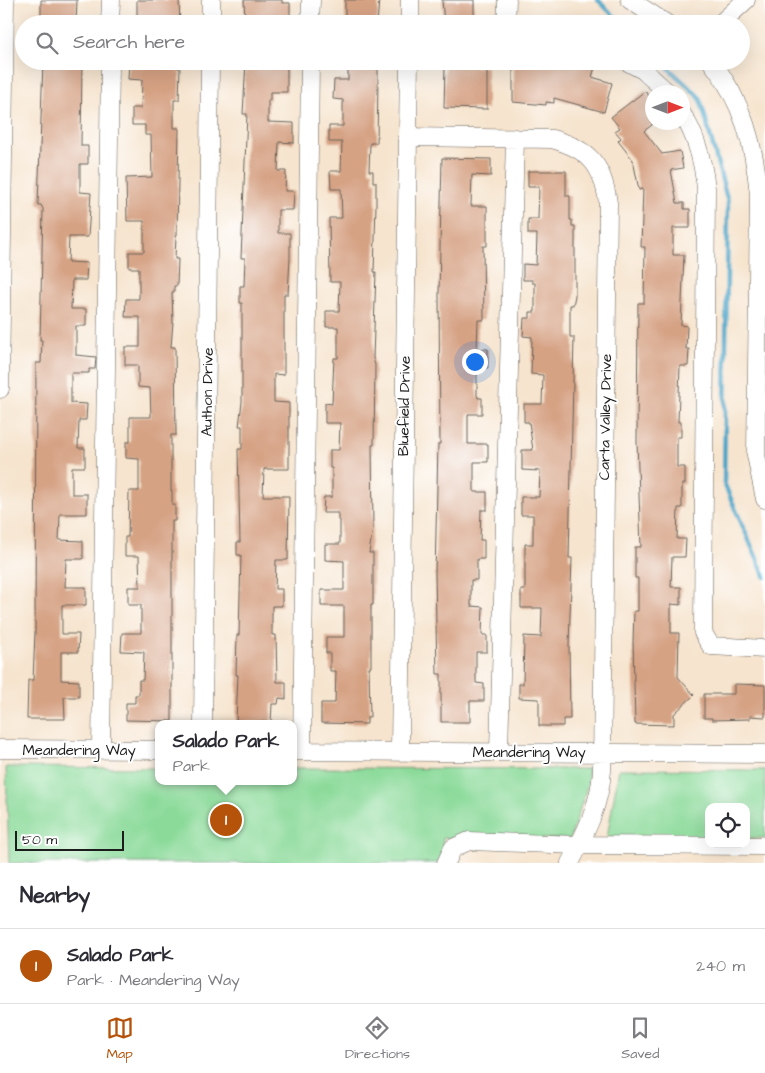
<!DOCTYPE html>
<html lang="en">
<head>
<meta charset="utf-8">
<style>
	:root { --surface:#fff; --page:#f2f2f3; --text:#2b2b33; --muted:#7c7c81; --line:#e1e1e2; --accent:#b45309 }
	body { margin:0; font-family:"Architects Daughter",sans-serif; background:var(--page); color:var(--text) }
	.controls { position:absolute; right:15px; bottom:15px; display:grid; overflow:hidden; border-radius:10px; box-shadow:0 5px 20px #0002 }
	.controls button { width:45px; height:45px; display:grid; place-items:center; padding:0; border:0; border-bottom:1px solid var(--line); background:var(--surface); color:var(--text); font:25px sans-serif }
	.compass { position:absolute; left:645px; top:85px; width:45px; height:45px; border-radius:50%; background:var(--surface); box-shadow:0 5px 20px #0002; rotate:90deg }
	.scale { position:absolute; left:15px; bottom:12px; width:109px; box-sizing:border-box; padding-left:5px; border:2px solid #1c1c1c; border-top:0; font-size:14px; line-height:18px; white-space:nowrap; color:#1c1c1c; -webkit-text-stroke:4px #fff; paint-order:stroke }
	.you { position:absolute; left:474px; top:361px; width:18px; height:18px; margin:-12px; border:4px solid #fff; border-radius:50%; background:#1a73e8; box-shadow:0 0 0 8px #1a73e833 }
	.badge { display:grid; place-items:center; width:32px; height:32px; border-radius:50%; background:var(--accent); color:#fff; font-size:16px; font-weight:700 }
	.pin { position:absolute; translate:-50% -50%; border:2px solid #fff; box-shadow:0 1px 5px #0006 }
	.popup { position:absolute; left:155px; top:720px; width:142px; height:65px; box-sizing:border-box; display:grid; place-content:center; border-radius:10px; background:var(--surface); filter:drop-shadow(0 1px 4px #0005); font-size:16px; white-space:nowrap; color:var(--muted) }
	.popup b { font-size:19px; color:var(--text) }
	.popup::after { content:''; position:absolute; left:50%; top:100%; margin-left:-10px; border:10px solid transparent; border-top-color:var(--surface) }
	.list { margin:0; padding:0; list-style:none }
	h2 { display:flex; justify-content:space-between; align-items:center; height:65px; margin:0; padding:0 20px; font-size:21px }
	h2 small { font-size:16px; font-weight:400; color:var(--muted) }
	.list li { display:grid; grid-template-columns:32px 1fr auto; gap:15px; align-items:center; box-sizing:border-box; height:75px; padding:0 20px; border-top:1px solid var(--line) }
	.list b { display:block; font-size:19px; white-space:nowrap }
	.list p { margin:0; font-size:16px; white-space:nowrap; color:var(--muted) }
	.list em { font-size:16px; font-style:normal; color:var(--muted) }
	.icon { flex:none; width:28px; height:28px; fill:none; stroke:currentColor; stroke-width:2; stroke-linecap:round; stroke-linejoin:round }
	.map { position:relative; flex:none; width:765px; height:863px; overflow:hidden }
	.search { position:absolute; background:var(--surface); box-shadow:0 5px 20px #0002; left:15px; right:15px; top:15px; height:55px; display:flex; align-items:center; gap:12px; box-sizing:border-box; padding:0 18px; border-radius:28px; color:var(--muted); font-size:19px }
	.sheet { height:140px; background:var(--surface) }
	nav { display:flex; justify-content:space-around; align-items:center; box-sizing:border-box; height:70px; border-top:1px solid var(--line); background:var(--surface); font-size:14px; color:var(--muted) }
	nav a { display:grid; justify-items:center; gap:2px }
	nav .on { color:var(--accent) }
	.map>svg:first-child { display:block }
	.green { fill:#8bda9a; stroke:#547b5b }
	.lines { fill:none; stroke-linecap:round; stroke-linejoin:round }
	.stream { stroke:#4aa5c8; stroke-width:4.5 }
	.building { fill:#d6a284 }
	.minor-casing { stroke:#68625a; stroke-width:19 }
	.minor { stroke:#fff; stroke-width:18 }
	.labels { text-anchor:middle; stroke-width:4; stroke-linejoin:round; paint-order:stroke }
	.street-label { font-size:15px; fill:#1c1c1c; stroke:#fff }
</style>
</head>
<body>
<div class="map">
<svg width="765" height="863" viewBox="0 0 765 863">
	<rect width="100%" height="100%" fill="#fff"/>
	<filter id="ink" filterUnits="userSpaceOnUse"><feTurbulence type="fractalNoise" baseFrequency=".02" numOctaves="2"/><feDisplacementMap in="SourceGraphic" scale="10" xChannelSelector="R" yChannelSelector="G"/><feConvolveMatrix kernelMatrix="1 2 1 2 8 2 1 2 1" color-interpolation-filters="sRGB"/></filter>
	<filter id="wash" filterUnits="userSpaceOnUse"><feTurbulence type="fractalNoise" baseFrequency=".0096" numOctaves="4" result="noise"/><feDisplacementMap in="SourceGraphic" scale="20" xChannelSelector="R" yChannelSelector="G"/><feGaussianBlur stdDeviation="1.12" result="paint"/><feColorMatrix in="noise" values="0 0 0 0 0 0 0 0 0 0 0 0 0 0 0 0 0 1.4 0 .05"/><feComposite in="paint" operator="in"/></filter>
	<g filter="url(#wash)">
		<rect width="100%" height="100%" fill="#f6e4ce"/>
		<path class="green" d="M6 767 158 768V781H294V768L588 769V784L570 839 443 838 442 863H9Z
			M619 769 765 770V838H746V807H709V838L607 837Z"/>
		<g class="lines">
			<path class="stream" d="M598 0 622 24
				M661 61 700 98 728 202 724 483 765 577"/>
		</g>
		<g id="blocks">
			<path class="building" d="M41 0H77L76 24 41 23Z
				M137 0H179L180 24H137Z
				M244 0H282V3H290V22H245Z
				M345 0H379L377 24H345Z
				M442 0H474V24H444Z
				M43 61H82L81 146H88V164H80V192L91 193 88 237H69L68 262 87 263 86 280H72L71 309H86V326H76V355L96 357 95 369H89V373H71V403L87 404 86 420H79L78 448H85V467H72V494H87V514H60L59 540 83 541V559H66L65 587H86V605H62V634H79L78 652H61V680L79 681V697H64L65 719H27L28 680H33L35 633 36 363H41L42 340H40L43 209 41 205H38Z
				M129 61H178V68H180L179 100H174V128H179L177 235H176L175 259H178L177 286H174V292H172L173 322 171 347H175L176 435H171V491H172V505H175V521H172V721L126 720V703H135V695H139V680H143L144 652 121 651 122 633H141V605H128V587H140L139 556H125V537H128L129 491H139V459L126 458V442H130V417H151L150 388 138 387V365H125V347H140V317H125L126 299H139V268H129V252H144V221H127L126 178 152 177 151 135H145V125H132V108H141L142 80 128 79Z
				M246 61H287V92H270V100H268V122L294 123V143L279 142 278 171H286L285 191H294L293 210H278V233H290V258L288 294H284V375L274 374V402L289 403V469H264L263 496H289L288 560H276L275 589H282V606H272V635H276L277 682H286V699L279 698 278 704H272L271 722H236L238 675H236L237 635H239L241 555H237V542H240L238 449H242V426H239L242 402V303H240V286H244L245 258H241L247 114H243Z
				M348 61H378V79L377 143H370L369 171H373V182H376V204L374 272H376L373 358 375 365 374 445H372L373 528 369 553H373V605H371V667H369L370 717H367V724L321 723V703H335L336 671H330V653H326V637H344V606H321V590H344V561L325 560V544H340V520H338V513H323L324 497H332V468H330V450H339L340 423H325V403L332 404 334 358H338V327H326V311H339L340 282H330L329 218H342L341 189H331L330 171H341L342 142H329V126H343V100L333 99 334 80H348Z
				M513 61H597L592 77 612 83 604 112 554 98V103L546 102V105L513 102Z
				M445 66 487 67V109L444 108Z
				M645 91 652 100V125L644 131 662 154 680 151 683 168 671 170 677 203H684V209H690V228H673V255H684L681 325 687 326 686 349H689L688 366H680L678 422H681V437H677V467H685V484H682V508H678L677 539H686L685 557H672L671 587H681V605L671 604V633H679L678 677 694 695 674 714V725L635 724 633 642 634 611H638V578H635V547H641L637 442 638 303H644L645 247H641L643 189 639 190 633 160 618 141 621 138 615 131 620 128 611 117Z
				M442 158 491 159V176L472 175 471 206H487V246H483L484 320H478L477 349H488V368H477V395L478 398H482V414H468V444H488V462H474V492H487V510H481L480 540H484V559H477V580H471V606L483 607 482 635H487V652H476V683L484 684V701H470V722H441V674H437L435 574 438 444H440L439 293Z
				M528 171H566V196H570V220H572V226H575V296L573 305H570V337H574L569 558H572L569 645 570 719H563V726H539V699L519 698V684H523L524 636 541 637 542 608H521V590H525V544H533V515H521V497H539L540 471 522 470V450H533L529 422H524V404H542L543 375 531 374 532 337 523 336 524 318H530V312H535V283H532V280H523V264L536 265 537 234H528V219H538L539 187H528Z
				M734 684 765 685V717L750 716V719L712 720V718H704V694H734Z"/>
		</g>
	</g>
	<g filter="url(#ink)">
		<use href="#blocks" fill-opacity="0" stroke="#68625a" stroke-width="1"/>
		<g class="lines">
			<g class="minor-casing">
				<path id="minor" d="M630 0 667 24
					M110 24 111 0
					M211 24V0
					M310 24 311 0
					M410 24V0
					M506 24 507 0
					M720 24 746 0
					M626 61 643 70 667 92
					M711 61C743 102 754 144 759 194L756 455 765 499
					M682 114C697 136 703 162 706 188L703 633 711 646 765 649
					M407 137 552 139C589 149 603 165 608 203L602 771C600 805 585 834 570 863
					M0 389 5 0
					M203 724 210 61
					M0 749 158 750
					M101 750 110 61
					M294 751 765 754
					M302 751 310 61
					M400 752 409 61
					M499 752 515 138
					M446 863 453 848 469 841 579 845 765 846"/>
			</g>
			<use href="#minor" class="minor"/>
		</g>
	</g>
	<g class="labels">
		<g class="street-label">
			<text transform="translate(207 392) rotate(-89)" y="5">Authon Drive</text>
			<text transform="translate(404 406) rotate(-89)" y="5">Bluefield Drive</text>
			<text transform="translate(605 417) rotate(-89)" y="5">Carta Valley Drive</text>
			<text x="79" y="755">Meandering Way</text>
			<text x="529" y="757">Meandering Way</text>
		</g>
	</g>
</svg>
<div class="controls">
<button><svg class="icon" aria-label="locate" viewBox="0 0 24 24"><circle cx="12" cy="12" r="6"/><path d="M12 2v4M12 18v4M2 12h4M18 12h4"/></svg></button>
</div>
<svg class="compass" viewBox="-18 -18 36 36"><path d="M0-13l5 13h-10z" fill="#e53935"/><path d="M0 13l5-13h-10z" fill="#7c7c81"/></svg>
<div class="scale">50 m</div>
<div class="you"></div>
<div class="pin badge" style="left:226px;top:820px">1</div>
<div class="popup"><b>Salado Park</b>Park</div>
<div class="search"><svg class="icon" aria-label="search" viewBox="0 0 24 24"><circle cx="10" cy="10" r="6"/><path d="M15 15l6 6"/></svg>Search here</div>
</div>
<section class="sheet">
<h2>Nearby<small></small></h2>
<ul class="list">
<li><span class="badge">1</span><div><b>Salado Park</b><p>Park · Meandering Way</p></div><em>240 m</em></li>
</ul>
</section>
<nav>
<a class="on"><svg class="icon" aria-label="map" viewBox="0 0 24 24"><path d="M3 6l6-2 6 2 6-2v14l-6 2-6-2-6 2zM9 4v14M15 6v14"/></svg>Map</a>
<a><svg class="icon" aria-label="directions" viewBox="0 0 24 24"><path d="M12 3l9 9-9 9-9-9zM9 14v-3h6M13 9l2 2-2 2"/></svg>Directions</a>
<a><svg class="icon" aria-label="saved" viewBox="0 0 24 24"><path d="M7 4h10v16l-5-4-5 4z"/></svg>Saved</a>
</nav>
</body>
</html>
